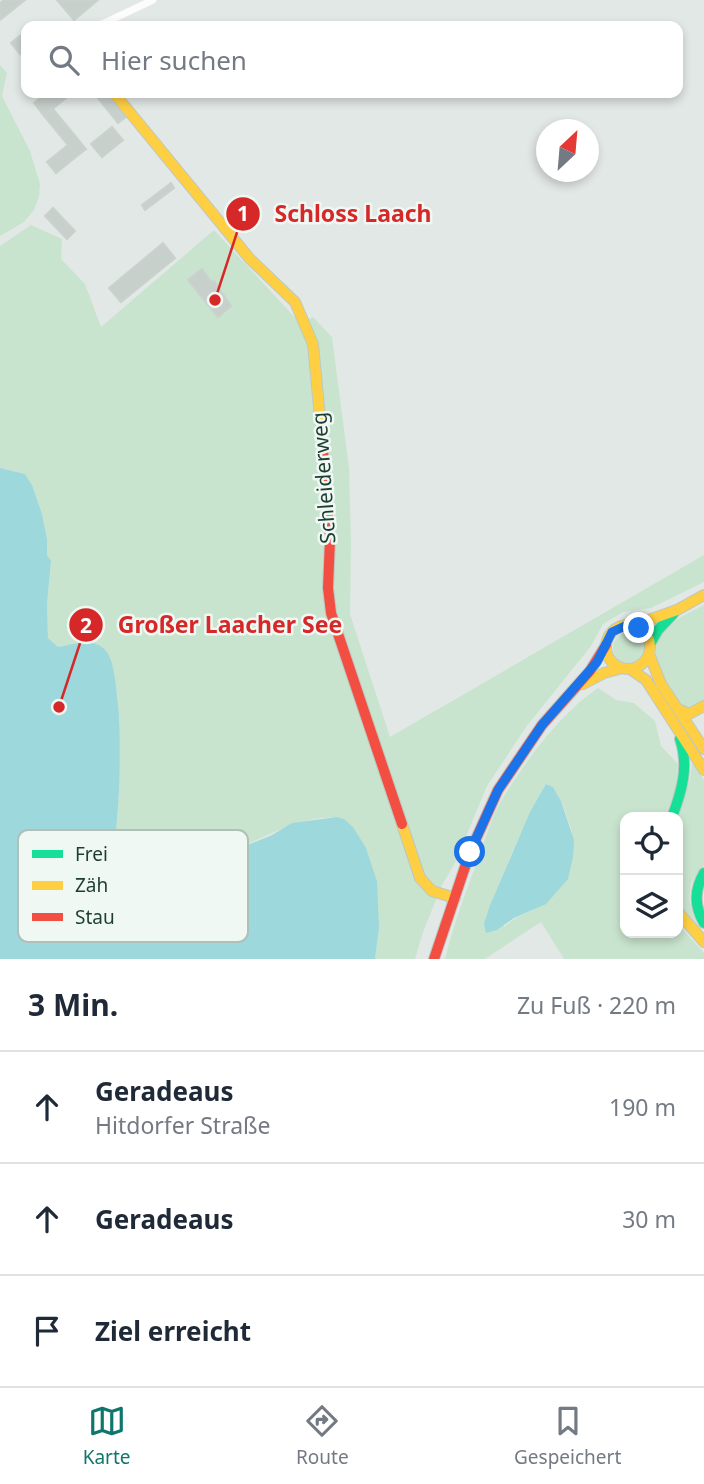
<!DOCTYPE html>
<html lang="de">
<head>
<meta charset="utf-8">
<style>
	:root { --surface:#fff; --page:#f2f2f3; --text:#1f2937; --muted:#747a83; --line:#e0e1e3; --accent:#0f766e }
	body { margin:0; font-family:"Noto Sans",sans-serif; background:var(--page); color:var(--text) }
	.controls { position:absolute; right:21px; bottom:21px; display:grid; overflow:hidden; border-radius:14px; box-shadow:0 4px 10px #0003 }
	.controls button { width:63px; height:63px; display:grid; place-items:center; padding:0; border:0; border-bottom:2px solid var(--line); background:var(--surface); color:var(--text); font:35px sans-serif }
	.compass { position:absolute; left:536px; top:119px; width:63px; height:63px; border-radius:50%; background:var(--surface); box-shadow:0 4px 10px #0003; rotate:26deg }
	.stop { position:absolute; width:21px; height:21px; margin:-16px; border:5px solid #1a73e8; border-radius:50%; background:#fff }
	.stop.end { background:#1a73e8; border-color:#fff; box-shadow:0 2px 7px #0008 }
	.list { margin:0; padding:0; list-style:none }
	h2 { display:flex; justify-content:space-between; align-items:center; height:91px; margin:0; padding:0 28px; font-size:30px }
	h2 small { font-size:23px; font-weight:400; color:var(--muted) }
	.list li { display:grid; grid-template-columns:46px 1fr auto; gap:21px; align-items:center; box-sizing:border-box; height:112px; padding:0 28px; border-top:2px solid var(--line) }
	.list b { display:block; font-size:26px; white-space:nowrap }
	.list p { margin:0; font-size:23px; white-space:nowrap; color:var(--muted) }
	.list em { font-size:23px; font-style:normal; color:var(--muted) }
	.icon { flex:none; width:38px; height:38px; fill:none; stroke:currentColor; stroke-width:2; stroke-linecap:round; stroke-linejoin:round }
	.map { position:relative; flex:none; width:704px; height:959px; overflow:hidden }
	.search { position:absolute; background:var(--surface); box-shadow:0 4px 10px #0003; left:21px; right:21px; top:21px; height:77px; display:flex; align-items:center; gap:18px; box-sizing:border-box; padding:0 24px; border-radius:14px; color:var(--muted); font-size:26px }
	.sheet { height:427px; background:var(--surface) }
	nav { display:flex; justify-content:space-around; align-items:center; box-sizing:border-box; height:98px; border-top:2px solid var(--line); background:var(--surface); font-size:19px; color:var(--muted) }
	nav a { display:grid; justify-items:center; gap:4px }
	nav .on { color:var(--accent) }
	.map>svg:first-child { display:block }
	.green { fill:#c9e4ce; fill-rule:evenodd }
	.water { fill:#9dd8dc }
	.building { fill:#c8d0cc; stroke:#cad1ce; stroke-width:2 }
	.lines { fill:none; stroke-linecap:round; stroke-linejoin:round }
	.fast-casing { stroke:#bdc8c3; stroke-width:12 }
	.slow-casing { stroke:#bdc8c3; stroke-width:12 }
	.jam-casing { stroke:#bdc8c3; stroke-width:12 }
	.street { stroke:#fbfcfb; stroke-width:7 }
	.fast { stroke:#16e098; stroke-width:10 }
	.slow { stroke:#ffcf43; stroke-width:10 }
	.jam { stroke:#f24e42; stroke-width:10 }
	.route { stroke:#1a73e8; stroke-width:9 }
	.labels { text-anchor:middle; stroke-width:5; stroke-linejoin:round; paint-order:stroke }
	.street-label { font-size:21px; fill:#1d3d32; stroke:#eff8f3 }
	.key { fill:#eff8f3; stroke:#b0c0b9; stroke-width:2 }
	.key-label { font-size:19px; fill:#1d3d32 }
	.leader { fill:none; stroke:#d62828; stroke-width:2.5 }
	.callout-dot { fill:#d62828; stroke:#eff8f3; stroke-width:2.5 }
	.mark-label { font-size:21px; text-anchor:middle; font-weight:bold; fill:#fff }
	.callout-label { font-size:23px; text-anchor:middle; font-weight:bold; fill:#d62828; stroke:#eff8f3; stroke-width:5; stroke-linejoin:round; paint-order:stroke }
</style>
</head>
<body>
<div class="map">
<svg width="704" height="959" viewBox="0 0 704 959">
	<rect width="100%" height="100%" fill="#e2e8e5"/>
	<path class="green" d="M0 65 7 73 2 96 30 151 40 184 39 196 34 210 24 222 0 236Z
		M31 225 62 239 61 259 85 284 101 327 214 230 300 323 313 317 332 337 349 468 351 542 350 614 390 737 704 555V582L651 608 623 612 603 624 591 646 526 727 487 786 454 865 442 885 423 932 415 959H375L379 928 344 819C299 809 243 853 197 864 185 867 172 866 160 870 151 872 144 880 135 875 128 873 123 866 119 861L115 823 119 794 118 697 109 655 90 643 58 647 48 638 47 605 51 562 47 555V539L42 514 32 485 25 474 0 468V246Z
		M704 605V701L697 708 685 709C670 693 647 662 659 638 667 622 689 613 704 605Z
		M613 648a16 16 0 1 1 32 0a16 16 0 1 1-32 0Z
		M598 688 616 700 634 703 655 721 661 746 678 764 676 790 665 817H625V933H678V924L704 953V959H564L541 922 485 959H445C453 926 465 894 477 862 485 839 493 813 506 793 530 755 561 713 598 688ZM546 784 553 787 563 805 572 832 552 897C539 911 518 913 504 927L490 905 518 839Z
		M692 761 704 780V865L691 883 689 899 694 918 704 935 678 905V817L690 779Z"/>
	<path class="water" d="M0 468 25 474 32 485 42 514 47 539V555L51 561 47 605 48 638 58 647C72 645 92 637 104 649 112 656 113 669 115 679 121 716 120 754 119 791 118 815 113 837 119 861L135 876 143 877 160 869 197 864 226 854 272 835 292 823 337 817 344 819 353 827 366 848 377 881 379 928 375 959H0Z
		M546 784 553 787 561 801 574 840 573 857 568 879 546 904 514 918 497 930 486 933 484 924 490 905 530 812Z"/>
	<path class="building" d="M4 0H25L0 20V3Z
		M57 0H98L74 20Z
		M26 31V49L20 54 11 43Z
		M47 93H72L44 116 34 103Z
		M94 93H108L127 116 118 123Z
		M53 109 86 149 77 156 44 116Z
		M112 127 123 140 102 157 91 144Z
		M68 145 77 156 56 173 47 162Z
		M171 183 174 188 145 210 142 205Z
		M53 208 75 231 67 239 45 216Z
		M163 243 175 258 121 302 109 288Z
		M202 269 212 283 214 281 231 306 218 317 188 280Z"/>
	<g class="lines">
		<g class="fast-casing">
			<path id="fast" d="M650 644 658 630 674 613
				M672 817C682 791 689 766 680 739
				M704 873C694 890 694 906 704 923"/>
		</g>
		<g class="slow-casing">
			<path id="slow" d="M114 93 250 259 295 302 313 344 322 439
				M606 647a22 22 0 1 1 44 0a22 22 0 1 1-44 0Z
				M632 626 677 610 704 595
				M649 654 661 684 704 749
				M630 669 646 680 704 770
				M583 684 604 673 622 668
				M678 709 689 714 704 706
				M402 824 420 878 432 891 455 898
				M678 912 704 942"/>
		</g>
		<g class="jam-casing">
			<path id="jam" d="M322 439 330 540 328 588 331 613 402 824
				M434 959 470 852 498 790 542 725 590 671 606 645"/>
		</g>
		<path class="street" d="M98 26 153 0"/>
		<use href="#fast" class="fast"/>
		<use href="#slow" class="slow"/>
		<use href="#jam" class="jam"/>
	</g>
	<g class="lines">
		<path class="route" d="M470 852 498 790 542 725 597 662 612 632 625 626 639 628"/>
	</g>
	<g class="labels">
		<g class="street-label">
			<text transform="translate(324 478) rotate(-94)" y="7">Schleiderweg</text>
		</g>
	</g>
	<rect x="18" y="830" width="230" height="112" rx="10" class="key"/>
	<rect x="32" y="850" width="31" height="8" fill="#16e098"/>
	<rect x="32" y="881" width="31" height="9" fill="#ffcf43"/>
	<rect x="32" y="913" width="31" height="8" fill="#f24e42"/>
	<g class="key-label">
		<text x="75" y="861">Frei</text>
		<text x="75" y="892">Zäh</text>
		<text x="75" y="924">Stau</text>
	</g>
	<path class="leader" d="M215 300L243 214M59 707L86 625"/>
	<g class="callout-dot">
		<circle cx="215" cy="300" r="7"/>
		<circle cx="59" cy="707" r="7"/>
		<circle cx="243" cy="214" r="18"/>
		<circle cx="86" cy="625" r="18"/>
	</g>
	<g class="mark-label">
		<text x="243" y="221">1</text>
		<text x="86" y="633">2</text>
	</g>
	<g class="callout-label">
		<text x="353" y="222">Schloss Laach</text>
		<text x="230" y="633">Großer Laacher See</text>
	</g>
</svg>
<div class="controls">
<button><svg class="icon" aria-label="locate" viewBox="0 0 24 24"><circle cx="12" cy="12" r="6"/><path d="M12 2v4M12 18v4M2 12h4M18 12h4"/></svg></button>
<button><svg class="icon" aria-label="layers" viewBox="0 0 24 24"><path d="M12 4l9 5-9 5-9-5zM3 14l9 5 9-5"/></svg></button>
</div>
<svg class="compass" viewBox="-18 -18 36 36"><path d="M0-13l5 13h-10z" fill="#e53935"/><path d="M0 13l5-13h-10z" fill="#747a83"/></svg>
<div class="stop" style="left:470px;top:852px"></div>
<div class="stop end" style="left:639px;top:628px"></div>
<div class="search"><svg class="icon" aria-label="search" viewBox="0 0 24 24"><circle cx="10" cy="10" r="6"/><path d="M15 15l6 6"/></svg>Hier suchen</div>
</div>
<section class="sheet">
<h2>3 Min.<small>Zu Fuß · 220 m</small></h2>
<ul class="list">
<li><svg class="icon" aria-label="ahead" viewBox="0 0 24 24"><path d="M12 20V5M6 11l6-6 6 6"/></svg><div><b>Geradeaus</b><p>Hitdorfer Straße</p></div><em>190 m</em></li>
<li><svg class="icon" aria-label="ahead" viewBox="0 0 24 24"><path d="M12 20V5M6 11l6-6 6 6"/></svg><div><b>Geradeaus</b></div><em>30 m</em></li>
<li><svg class="icon" aria-label="arrive" viewBox="0 0 24 24"><path d="M6 21V4h12l-3 4 3 4H6"/></svg><div><b>Ziel erreicht</b></div></li>
</ul>
</section>
<nav>
<a class="on"><svg class="icon" aria-label="map" viewBox="0 0 24 24"><path d="M3 6l6-2 6 2 6-2v14l-6 2-6-2-6 2zM9 4v14M15 6v14"/></svg>Karte</a>
<a><svg class="icon" aria-label="directions" viewBox="0 0 24 24"><path d="M12 3l9 9-9 9-9-9zM9 14v-3h6M13 9l2 2-2 2"/></svg>Route</a>
<a><svg class="icon" aria-label="saved" viewBox="0 0 24 24"><path d="M7 4h10v16l-5-4-5 4z"/></svg>Gespeichert</a>
</nav>
</body>
</html>
